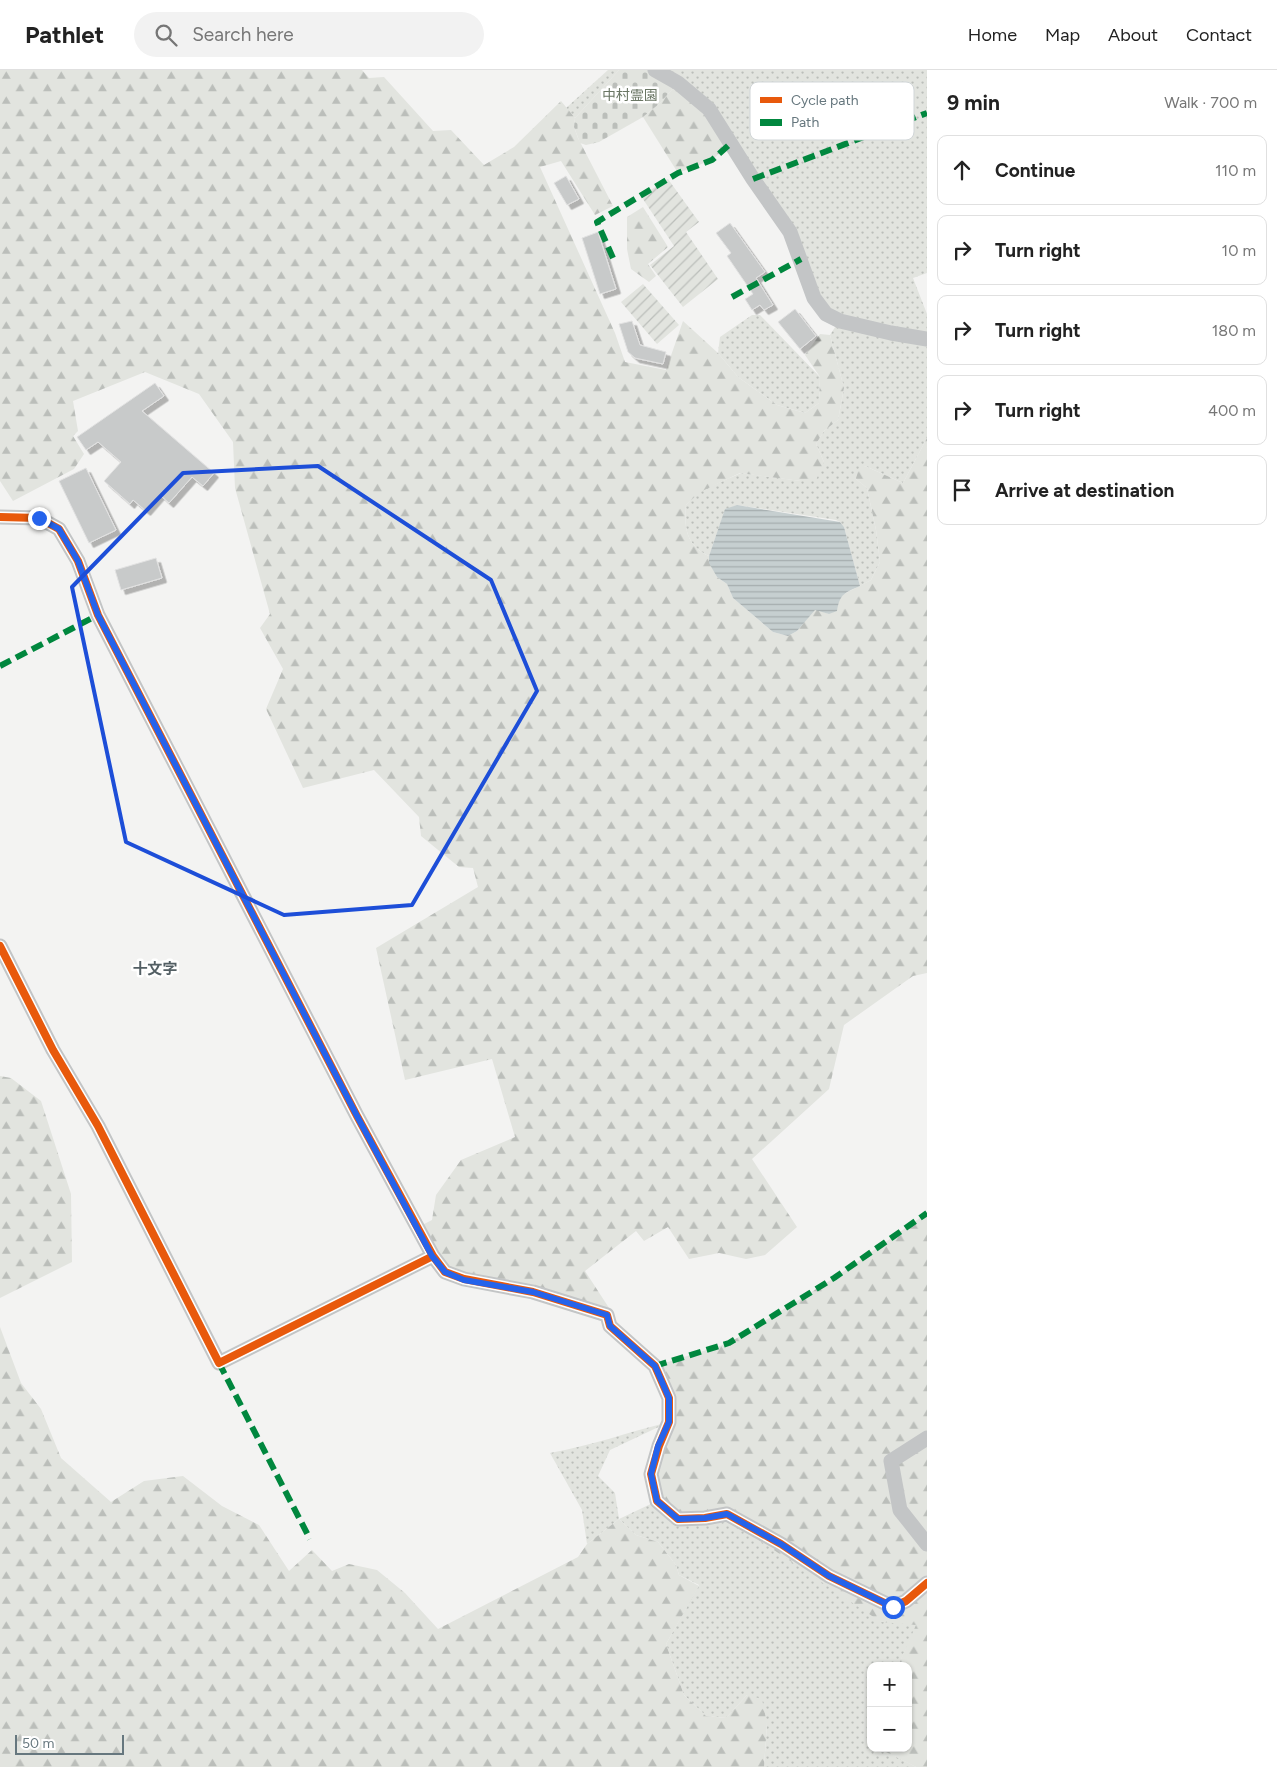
<!DOCTYPE html>
<html lang="en">
<head>
<meta charset="utf-8">
<style>
	:root { --surface:#fff; --page:#f2f2f2; --text:#222; --muted:#767676; --line:#e0e0e0 }
	body { margin:0; font-family:Figtree,"Noto Sans JP",sans-serif; background:var(--page); color:var(--text) }
	.controls { position:absolute; right:15px; bottom:15px; display:grid; overflow:hidden; border-radius:10px; box-shadow:0 1px 4px #0004 }
	.controls button { width:45px; height:45px; display:grid; place-items:center; padding:0; border:0; border-bottom:1px solid var(--line); background:var(--surface); color:var(--text); font:25px sans-serif }
	.scale { position:absolute; left:15px; bottom:12px; width:109px; box-sizing:border-box; padding-left:5px; border:2px solid #66777e; border-top:0; font-size:14px; line-height:18px; white-space:nowrap; color:#66777e; -webkit-text-stroke:4px #fff; paint-order:stroke }
	.stop { position:absolute; width:15px; height:15px; margin:-11px; border:4px solid #2563eb; border-radius:50%; background:#fff }
	.stop.end { background:#2563eb; border-color:#fff; box-shadow:0 1px 5px #0008 }
	.list { margin:0; padding:0; list-style:none }
	h2 { display:flex; justify-content:space-between; align-items:center; height:65px; margin:0; padding:0 20px; font-size:21px }
	h2 small { font-size:16px; font-weight:400; color:var(--muted) }
	.list li { display:grid; grid-template-columns:32px 1fr auto; gap:15px; align-items:center; box-sizing:border-box; height:70px; margin:0 10px 10px; padding:0 10px; border:1px solid var(--line); border-radius:10px }
	.list b { display:block; font-size:19px; white-space:nowrap }
	.list em { font-size:16px; font-style:normal; color:var(--muted) }
	.icon { flex:none; width:28px; height:28px; fill:none; stroke:currentColor; stroke-width:2; stroke-linecap:round; stroke-linejoin:round }
	.map { position:relative; flex:none; width:927px; height:1697px; overflow:hidden }
	header { display:flex; align-items:center; gap:30px; box-sizing:border-box; height:70px; padding:0 25px; background:var(--surface); border-bottom:1px solid var(--line) }
	header strong { font-size:24px }
	nav { display:flex; gap:28px; margin-inline-start:auto; font-size:18px }
	.search { width:350px; height:45px; background:var(--page); display:flex; align-items:center; gap:12px; box-sizing:border-box; padding:0 18px; border-radius:28px; color:var(--muted); font-size:19px }
	main { display:flex }
	aside { flex:1; background:var(--surface) }
	.map>svg:first-child { display:block }
	.grass { fill:url(#grass-dots) }
	.forest { fill:url(#forest-firs) }
	.cemetery { fill:url(#cemetery-stones) }
	.garden { fill:url(#garden-furrows) }
	.water { fill:url(#water-rules) }
	.building { fill:#c8caca; stroke:#e2e2e2; filter:url(#shadow) }
	.lines { fill:none; stroke-linecap:round; stroke-linejoin:round }
	.minor { stroke:#c3c5c6; stroke-width:15 }
	.quiet { stroke:#00873e; stroke-width:6; stroke-dasharray:12 6; stroke-linecap:butt }
	.cycleway-casing { stroke:#fff; stroke-width:11 }
	.cycleway { stroke:#e8590c; stroke-width:8 }
	.route { stroke:#2563eb; stroke-width:6 }
	.marked { fill:none; stroke:#1d4ed8; stroke-width:4; stroke-linejoin:round }
	.labels { text-anchor:middle; stroke-width:5; stroke-linejoin:round; paint-order:stroke }
	.park-label { font-size:14px; fill:#6a7664; stroke:#fff }
	.neighbourhood-label { font-size:15px; font-weight:bold; fill:#535f64; stroke:#fff }
	.key { fill:#fff; stroke:#d1d6d8; stroke-width:1 }
	.key-label { font-size:14px; fill:#66777e }
</style>
</head>
<body>
<header>
<strong>Pathlet</strong>
<div class="search"><svg class="icon" aria-label="search" viewBox="0 0 24 24"><circle cx="10" cy="10" r="6"/><path d="M15 15l6 6"/></svg>Search here</div>
<nav><a>Home</a><a>Map</a><a>About</a><a>Contact</a></nav>
</header>
<main>
<div class="map">
<svg width="927" height="1697" viewBox="0 0 927 1697">
	<defs>
		<pattern id="grass-dots" width="8" height="8" patternUnits="userSpaceOnUse" patternTransform="scale(1.25)"><rect width="8" height="8" fill="#e2e4df"/><path d="M2 2h.1M6 6h.1" fill="none" stroke="#bbbeba" stroke-width="1.8" stroke-linecap="round"/></pattern>
		<pattern id="forest-firs" width="22" height="20" patternUnits="userSpaceOnUse" patternTransform="scale(1.25)"><rect width="22" height="20" fill="#e2e4df"/><path d="M5 1l3.5 6h-7zM16 11l3.5 6h-7z" fill="#bbbeba"/></pattern>
		<pattern id="cemetery-stones" width="16" height="16" patternUnits="userSpaceOnUse" patternTransform="scale(1.25)"><rect width="16" height="16" fill="#e2e4df"/><path d="M2 7V4a2 2 0 0 1 4 0v3zM10 15v-3a2 2 0 0 1 4 0v3z" fill="#bbbeba"/></pattern>
		<pattern id="garden-furrows" width="10" height="10" patternUnits="userSpaceOnUse" patternTransform="scale(1.25)"><rect width="10" height="10" fill="#e2e4df"/><path d="M-1 1l2-2M0 10L10 0M9 11l2-2" fill="none" stroke="#bbbeba"/></pattern>
		<pattern id="water-rules" width="6" height="5" patternUnits="userSpaceOnUse" patternTransform="scale(1.25)"><rect width="6" height="5" fill="#c6cfd0"/><path d="M0 2.5h6" fill="none" stroke="#a5adae"/></pattern>
		<filter id="shadow"><feDropShadow dx="4.5" dy="4.5" stdDeviation="0" flood-color="#0004"/></filter>
	</defs>
	<rect width="100%" height="100%" fill="#f3f3f2"/>
	<path class="grass" d="M608 0H619L575 48 566 38Z
		M655 0H927V203L913 208 927 244V368L903 413 865 396 856 409 867 418 876 460 880 492 871 510 860 516 844 457 840 452 836 450 737 435 725 440 709 486C686 475 684 458 686 435L700 421 741 403 801 411 824 392 816 374 824 361 838 350 844 318 830 265 839 251 826 244 801 189 753 109Z
		M752 245H760L820 307 819 333 805 343 777 335 738 307 718 283 720 267Z
		M669 1352 610 1380 598 1406 615 1423 619 1449 657 1431 727 1444 917 1555 898 1596H871V1678H886L887 1682 916 1697H764L767 1654 747 1625 726 1648 706 1646 684 1625 666 1574 699 1515 679 1505 676 1495 658 1472 636 1465 619 1449 587 1474 582 1440 550 1383C590 1376 629 1362 669 1352Z"/>
	<path class="forest" d="M0 0H362L369 8 384 7 433 61 451 60 484 95 514 77 561 31 575 48 574 57 578 68 613 136 595 145 561 91 540 97 615 263 625 292 666 300 683 251 718 283 738 307 777 335 805 343 819 333 820 307 805 285 820 264 830 265 844 318 838 350 824 361 816 374 824 392 816 410 801 411 740 403 700 422 686 435C684 458 686 475 709 486L710 493 717 507 727 514 733 528 773 562 788 566 797 561 815 539 829 544 842 525 871 510 880 492 876 460 867 418 856 409 858 400 865 396 903 413 927 368V903L913 906 844 955 829 1019 752 1089 797 1157 765 1185 746 1189 719 1183 689 1189 668 1157 644 1171 636 1161 585 1201 611 1241 445 1202 418 1157 432 1150 436 1125 461 1090 515 1067 492 989 405 1010 376 878 478 817 473 798 459 797 421 766 419 747 374 700 303 718 266 639 283 599 260 558 270 544 235 418 233 372 199 324 145 302 73 331 78 361 73 366 84 384 74 399 13 431 0 411Z
		M678 13 731 73 712 90 678 103 643 47 659 34Z
		M643 137 668 177 648 194 656 206 649 212 631 199 627 179V147Z
		M0 1006 11 1008 41 1031 71 1124 72 1192 0 1228Z
		M927 1143V1697H916L886 1682V1678H908V1596H898L916 1555 881 1552 741 1458 727 1445 678 1449 657 1431 659 1376 669 1352 655 1296 729 1273 834 1208Z
		M0 1257 21 1313 41 1339 61 1388 111 1432 144 1411 183 1406 222 1436 259 1455 289 1501 312 1480 332 1501 349 1494 377 1500 405 1523 438 1559 578 1487 587 1474 619 1449 636 1465 658 1472 676 1495 679 1505 699 1516 666 1574 684 1625 706 1646 726 1648 747 1625 762 1629 767 1654 764 1697H0Z"/>
	<path class="cemetery" d="M619 0H655L678 13 659 34 643 47 599 72 586 75 580 73 574 57 575 48Z"/>
	<path class="garden" d="M668 109 699 152 686 162 718 209 683 237 650 195 674 176 641 126Z
		M643 214 679 255 657 274 621 232Z"/>
	<path class="water" d="M737 435 840 452 844 457 860 516C845 523 840 523 837 541L829 544 815 540 797 561 788 566 773 562 733 528 727 514 717 507 709 493V486L725 439Z"/>
	<path class="building" d="M566 106 579 129 567 135 554 113Z
		M730 153 765 202 756 208 773 235 764 240 760 235 752 240 745 229 753 224 727 186 731 183 716 163Z
		M598 162 616 219 600 224 582 168Z
		M795 239 816 266 800 279 778 252Z
		M632 251 640 275 666 282 663 294 635 288 628 282 619 254Z
		M155 313 164 326 142 341 214 403 203 416 192 407 169 433 160 425 146 441 133 430 130 434 104 411 121 392 98 372 86 380 77 367Z
		M86 398 116 460 89 473 59 411Z
		M156 488 162 508 121 520 115 500Z"/>
	<g class="lines">
		<path class="minor" d="M655 0 678 13 709 39 753 109 790 162 814 228 826 244 840 251 891 263 927 269
			M0 447 39 448 59 459 78 491 98 545 357 1046 433 1186 445 1202 464 1209 533 1222 607 1245 610 1256 655 1296 669 1328V1352L659 1376 651 1404 657 1431 678 1449 705 1448 727 1444 781 1474 829 1506 893 1537 906 1531 927 1513
			M0 876 53 980 98 1056 219 1293 433 1186
			M927 1368 891 1391 900 1440 927 1474"/>
		<path class="quiet" d="M753 109 927 43
			M613 188 597 152 678 103 712 90 731 73
			M732 227 801 189
			M0 596 98 545
			M219 1293 310 1469
			M655 1296 729 1273 834 1208 927 1143"/>
		<g class="cycleway-casing">
			<path id="cycleway" d="M0 447 39 448 59 459 78 491 98 545 357 1046 433 1186 445 1202 464 1209 533 1222 607 1245 610 1256 655 1296 669 1328V1352L659 1376 651 1404 657 1431 678 1449 705 1448 727 1444 781 1474 829 1506 893 1537 906 1531 927 1513
				M0 876 53 980 98 1056 219 1293 433 1186"/>
		</g>
		<use href="#cycleway" class="cycleway"/>
	</g>
	<g class="lines">
		<path class="route" d="M39 448 59 459 78 491 98 545 357 1046 432 1186 445 1202 464 1210 533 1222 607 1245 610 1256 655 1296 669 1328V1352L658 1376 651 1404 657 1431 678 1449 705 1448 727 1444 781 1474 829 1506 893 1537"/>
	</g>
	<path class="marked" d="M318 396 491 510 537 621 412 835 284 845 126 772 72 517 183 403Z"/>
	<g class="labels">
		<g class="park-label">
			<text x="630" y="30">中村霊園</text>
		</g>
		<g class="neighbourhood-label">
			<text x="155" y="904">十文字</text>
		</g>
	</g>
	<rect x="750" y="12" width="164" height="58" rx="8" class="key"/>
	<rect x="760" y="27" width="22" height="6" fill="#e8590c"/>
	<rect x="760" y="49" width="22" height="7" fill="#00873e"/>
	<g class="key-label">
		<text x="791" y="35">Cycle path</text>
		<text x="791" y="57">Path</text>
	</g>
</svg>
<div class="controls">
<button>+</button>
<button>−</button>
</div>
<div class="scale">50 m</div>
<div class="stop" style="left:893px;top:1537px"></div>
<div class="stop end" style="left:39px;top:448px"></div>
</div>
<aside>
<h2>9 min<small>Walk · 700 m</small></h2>
<ul class="list">
<li><svg class="icon" aria-label="ahead" viewBox="0 0 24 24"><path d="M12 20V5M6 11l6-6 6 6"/></svg><div><b>Continue</b></div><em>110 m</em></li>
<li><svg class="icon" aria-label="right" viewBox="0 0 24 24"><path d="M7 20v-9h11M14 6l5 5-5 5"/></svg><div><b>Turn right</b></div><em>10 m</em></li>
<li><svg class="icon" aria-label="right" viewBox="0 0 24 24"><path d="M7 20v-9h11M14 6l5 5-5 5"/></svg><div><b>Turn right</b></div><em>180 m</em></li>
<li><svg class="icon" aria-label="right" viewBox="0 0 24 24"><path d="M7 20v-9h11M14 6l5 5-5 5"/></svg><div><b>Turn right</b></div><em>400 m</em></li>
<li><svg class="icon" aria-label="arrive" viewBox="0 0 24 24"><path d="M6 21V4h12l-3 4 3 4H6"/></svg><div><b>Arrive at destination</b></div></li>
</ul>
</aside>
</main>
</body>
</html>
